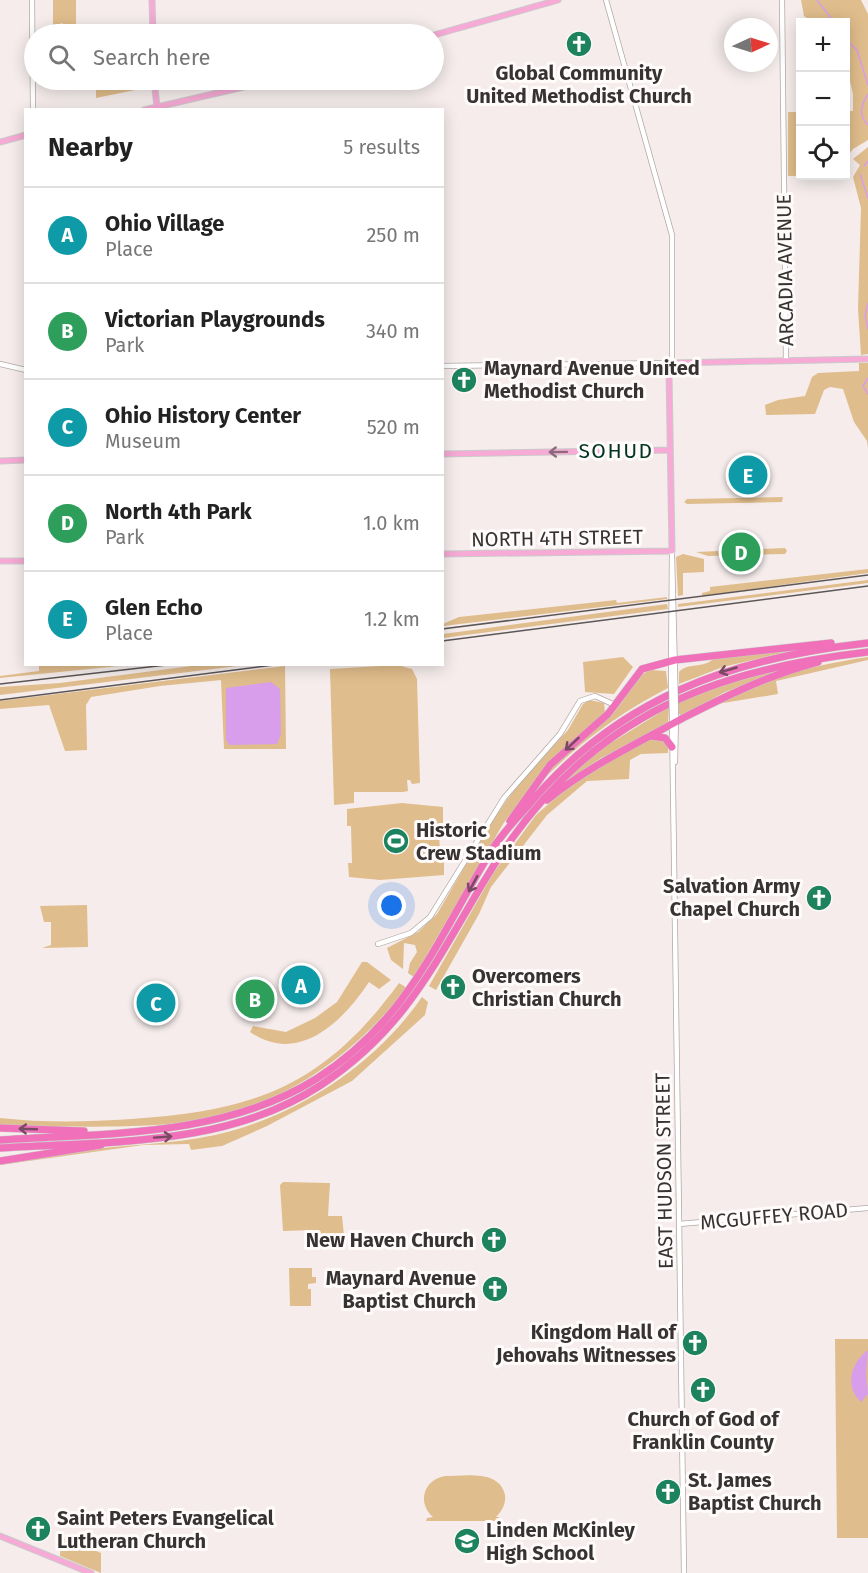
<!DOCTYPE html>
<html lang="en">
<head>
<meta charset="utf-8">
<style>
	:root { --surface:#fff; --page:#f2f2f2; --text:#222; --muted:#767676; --line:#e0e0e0; --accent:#0b8043 }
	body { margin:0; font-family:"Fira Sans",sans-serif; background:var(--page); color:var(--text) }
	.controls { position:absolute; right:18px; top:18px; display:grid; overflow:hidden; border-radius:0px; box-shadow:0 3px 15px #0003 }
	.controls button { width:54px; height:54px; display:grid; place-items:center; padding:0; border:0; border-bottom:2px solid var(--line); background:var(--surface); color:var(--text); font:30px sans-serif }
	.compass { position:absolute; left:724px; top:18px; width:54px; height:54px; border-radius:50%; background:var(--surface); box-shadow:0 3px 15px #0003; rotate:86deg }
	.you { position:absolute; left:392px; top:906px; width:21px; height:21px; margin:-15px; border:4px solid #fff; border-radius:50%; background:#1a73e8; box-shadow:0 0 0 9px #1a73e833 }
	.badge { display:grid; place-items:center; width:39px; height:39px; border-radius:50%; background:var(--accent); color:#fff; font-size:20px; font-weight:700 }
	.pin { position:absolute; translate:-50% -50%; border:3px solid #fff; box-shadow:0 2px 6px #0006 }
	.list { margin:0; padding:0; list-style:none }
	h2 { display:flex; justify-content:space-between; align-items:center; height:78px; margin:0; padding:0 24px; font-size:26px }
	h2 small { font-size:20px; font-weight:400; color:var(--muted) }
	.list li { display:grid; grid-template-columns:39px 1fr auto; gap:18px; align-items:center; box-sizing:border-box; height:96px; padding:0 24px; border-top:2px solid var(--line) }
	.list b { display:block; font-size:22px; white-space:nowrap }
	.list p { margin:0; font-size:20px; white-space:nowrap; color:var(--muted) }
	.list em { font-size:20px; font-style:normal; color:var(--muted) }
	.icon { flex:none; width:33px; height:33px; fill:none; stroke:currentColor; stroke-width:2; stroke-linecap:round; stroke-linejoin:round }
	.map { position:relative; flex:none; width:868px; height:1573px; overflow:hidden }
	.search { position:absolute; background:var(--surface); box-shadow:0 3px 15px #0003; left:24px; top:24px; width:420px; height:66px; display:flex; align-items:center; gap:15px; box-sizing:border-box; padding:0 21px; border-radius:33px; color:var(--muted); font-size:22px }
	.panel { position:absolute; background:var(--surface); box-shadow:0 3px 15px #0003; left:24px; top:108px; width:420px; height:558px; border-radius:0px }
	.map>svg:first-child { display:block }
	.green { fill:#e0bd8c }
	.water { fill:#d99eeb }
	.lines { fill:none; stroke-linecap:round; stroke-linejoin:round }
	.stream { stroke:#d99eeb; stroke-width:1.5 }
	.secondary-casing { stroke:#b2a8a8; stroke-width:6 }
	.primary-casing { stroke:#cbcaca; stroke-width:7 }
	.highway-casing { stroke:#cbcaca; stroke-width:8 }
	.secondary { stroke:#fff; stroke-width:4.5 }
	.primary { stroke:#f6aad5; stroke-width:5 }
	.highway { stroke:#f071b9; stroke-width:7 }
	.rail { stroke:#5c5757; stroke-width:1.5 }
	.secondary-bridge-casing { stroke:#b2a8a8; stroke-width:6; stroke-linecap:butt }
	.secondary-bridge { stroke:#fff; stroke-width:4.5 }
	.oneway { stroke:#8d697c }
	.oneway2 { stroke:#784962 }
	.labels { text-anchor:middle; stroke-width:6; stroke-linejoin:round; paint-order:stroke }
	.poi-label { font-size:20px; font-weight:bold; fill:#373333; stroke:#fffbfb; text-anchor:start }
	.street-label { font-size:20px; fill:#373333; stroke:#fffbfb }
	.neighbourhood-label { font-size:21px; letter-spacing:1.5px; fill:#023422; stroke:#fffbfb }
</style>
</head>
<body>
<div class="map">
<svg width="868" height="1573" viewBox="0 0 868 1573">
	<rect width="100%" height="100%" fill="#f6ecec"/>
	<path class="green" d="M53 0H76V34H69L62 23 53 27Z
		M801 0H861L868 14V140L853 149 846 158V111H853V94L846 64V22H812L804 16Z
		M135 83V90L96 98V84Z
		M788 112H800V176H813H788Z
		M868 147V354L861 355 858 309 861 208 853 177 860 165 853 159Z
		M859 363H868V448L867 441 854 422 843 389 830 387 824 390 815 414 766 415 765 405 778 400 805 396 812 377 818 373 859 371Z
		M783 497 782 502 687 504 684 502 687 499Z
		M785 548 787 551 785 554 708 556 696 552Z
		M683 554 704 559V572L683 573V595L678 596 676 557Z
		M868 569V573L702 596V593L710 591V587Z
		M868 580V583L678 607V604Z
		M667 597V599L443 626V624L459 617 616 600 617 603Z
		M667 604 668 609 443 638V634Z
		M794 650 723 667 679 684V672C688 662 703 669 713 659Z
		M623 657 633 667 614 694 585 692 583 662Z
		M868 657V660L776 681 778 694 711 705C759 678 814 665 868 657Z
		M207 664 246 665 0 695V687L60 683Z
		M39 665V664L129 665 0 678V676L39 671Z
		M397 665 412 669 417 679 420 783 412 784 410 780H407L408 791 403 792H354V803L334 805 330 669Z
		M285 666 286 749H224L221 680 160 686 91 697 86 705 87 750 65 751 49 705 0 709V701Z
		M650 670 666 671 668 688C620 713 578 743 540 783 560 754 590 736 614 712 627 699 633 677 650 670Z
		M781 670 723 693 683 716 679 714V703C712 687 745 678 781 670Z
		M589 700 604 703 605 713 549 762 503 824 414 977 408 973 410 963 417 952 415 945 404 943 403 969 391 960 387 948 418 932 437 914 483 835 506 801 527 774 568 730 583 704Z
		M669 707 668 725 601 758 562 784 601 749Z
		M651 737 661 738 668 746V753L641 754 630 760 629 779 587 781 547 815 491 887 479 914 436 990 429 986 494 872 536 815 576 780Z
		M402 803 443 807V823H439L440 861H444V875L380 880 349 877 348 863H352L351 826H347V809Z
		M87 905 88 947 42 948 51 945V922H44L40 906Z
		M362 962H367L391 980 379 989 369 982C344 1020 299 1066 250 1032L253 1026 286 1032 315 1018 337 1002Z
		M399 983 407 988C354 1055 286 1104 201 1120 135 1131 66 1124 0 1128V1118C44 1123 87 1122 132 1119 255 1111 324 1086 399 983Z
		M422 997 428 1002 425 1015 352 1081 267 1126 222 1146 191 1150 189 1144 143 1145 0 1165C10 1158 63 1154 79 1151 124 1144 170 1145 215 1135 296 1117 375 1065 422 997Z
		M283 1182 330 1183 328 1216H342L345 1246H313V1230L283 1231 280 1185Z
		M289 1268H312V1277H316V1283L308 1284V1289H311V1306H290Z
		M835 1339H868V1538H837Z
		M445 1476C463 1476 500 1469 505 1495 506 1504 502 1511 496 1517H499V1521H426L427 1518 433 1517C417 1503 423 1480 445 1476Z
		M61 1536 101 1553V1573L60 1556Z"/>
	<path class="water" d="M271 682 280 689 281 734 277 744 229 745 226 740V688Z
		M868 1350 866 1375 868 1394 861 1402C844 1387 851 1362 868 1350Z"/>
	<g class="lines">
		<path class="stream" d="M817 0 834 22
			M846 40 857 50 868 85
			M868 94C861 105 858 115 868 125
			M864 166 868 161
			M860 174 868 198
			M868 303 865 315 868 329
			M868 378 863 386 868 394"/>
		<g class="secondary-casing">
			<path id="secondary" d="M32 0 33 110
				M782 0 786 360
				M0 364 26 370
				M442 366 672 363V235L606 0
				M672 556 675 674
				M671 676 672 551
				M672 716 684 1573
				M675 762 676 714
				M378 944 411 933 430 917 504 798 560 734 580 701 595 696 615 705
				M679 1224 868 1208"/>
		</g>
		<g class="primary-casing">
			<path id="primary" d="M152 0 153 34
				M434 35 558 0
				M154 80 157 107
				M144 110 274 80
				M0 142 26 135
				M442 454 670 450
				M0 461 26 460
				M442 554 672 551 669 372 672 363 868 359
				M0 561H26
				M0 1536 91 1573"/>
		</g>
		<g class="highway-casing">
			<path id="highway" d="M651 736 665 738 672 747
				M547 800C589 766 636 744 683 718 728 695 769 675 818 662
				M510 821 550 765 608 714 642 669 675 660 831 643
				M0 1128 84 1131
				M0 1140C106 1133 223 1137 316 1079 410 1019 438 937 493 848 502 834 515 820 527 807 617 698 731 658 868 643
				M0 1148C108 1141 227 1147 321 1085 404 1030 434 965 483 883 574 728 694 672 868 652
				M0 1161 101 1145"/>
		</g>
		<use href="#secondary" class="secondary"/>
		<use href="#primary" class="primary"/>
		<use href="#highway" class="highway"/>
		<path class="rail" d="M442 629 868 575
			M442 641 868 586
			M0 684 175 664
			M0 700 282 664"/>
		<g class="secondary-bridge-casing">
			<path id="secondary-bridge" d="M675 674 676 714
				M671 676 672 716"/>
		</g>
		<use href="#secondary-bridge" class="secondary-bridge"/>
	</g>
	<defs><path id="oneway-shaft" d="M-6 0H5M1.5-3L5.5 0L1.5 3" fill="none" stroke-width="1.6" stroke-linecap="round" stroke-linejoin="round" transform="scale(1.5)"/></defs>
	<use class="oneway" href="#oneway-shaft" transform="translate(558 452) rotate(179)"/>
	<g class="oneway2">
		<use href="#oneway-shaft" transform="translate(728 670) rotate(164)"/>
		<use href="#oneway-shaft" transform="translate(572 744) rotate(137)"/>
		<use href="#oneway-shaft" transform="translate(473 884) rotate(119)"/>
		<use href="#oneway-shaft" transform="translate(28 1129) rotate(-178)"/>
		<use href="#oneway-shaft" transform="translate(163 1137) rotate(-4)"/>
	</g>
	<defs>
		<g id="church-disc" transform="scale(1.35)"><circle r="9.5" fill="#1d835e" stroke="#fffbfb"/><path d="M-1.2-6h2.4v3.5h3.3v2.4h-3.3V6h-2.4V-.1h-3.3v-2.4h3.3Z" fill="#fff"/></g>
		<g id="stadium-disc" transform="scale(1.35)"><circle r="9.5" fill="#1d835e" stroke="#fffbfb"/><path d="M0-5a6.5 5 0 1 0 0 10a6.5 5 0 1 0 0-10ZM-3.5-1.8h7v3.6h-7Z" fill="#fff"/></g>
		<g id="school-disc" transform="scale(1.35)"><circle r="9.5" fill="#1d835e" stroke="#fffbfb"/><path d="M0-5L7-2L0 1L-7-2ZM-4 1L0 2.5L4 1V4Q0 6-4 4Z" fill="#fff"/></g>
	</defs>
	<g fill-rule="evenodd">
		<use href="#church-disc" x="579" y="44"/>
		<use href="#church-disc" x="464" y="380"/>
		<use href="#stadium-disc" x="396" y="841"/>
		<use href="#church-disc" x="819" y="898"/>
		<use href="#church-disc" x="453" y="987"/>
		<use href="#church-disc" x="494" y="1240"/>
		<use href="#church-disc" x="495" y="1289"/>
		<use href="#church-disc" x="695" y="1343"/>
		<use href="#church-disc" x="703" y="1390"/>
		<use href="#church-disc" x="668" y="1492"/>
		<use href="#church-disc" x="38" y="1529"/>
		<use href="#school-disc" x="467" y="1541"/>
	</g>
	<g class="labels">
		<g class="poi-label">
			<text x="579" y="80" text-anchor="middle">Global Community<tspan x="579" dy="23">United Methodist Church</tspan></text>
			<text x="484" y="375">Maynard Avenue United<tspan x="484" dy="23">Methodist Church</tspan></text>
			<text x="416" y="837">Historic<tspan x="416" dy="23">Crew Stadium</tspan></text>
			<text x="800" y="893" text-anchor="end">Salvation Army<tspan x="800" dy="23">Chapel Church</tspan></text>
			<text x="472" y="983">Overcomers<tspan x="472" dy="23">Christian Church</tspan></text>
			<text x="474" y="1247" text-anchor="end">New Haven Church</text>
			<text x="476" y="1285" text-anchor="end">Maynard Avenue<tspan x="476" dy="23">Baptist Church</tspan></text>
			<text x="676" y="1339" text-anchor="end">Kingdom Hall of<tspan x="676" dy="23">Jehovahs Witnesses</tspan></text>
			<text x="703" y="1426" text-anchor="middle">Church of God of<tspan x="703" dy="23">Franklin County</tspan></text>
			<text x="688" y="1487">St. James<tspan x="688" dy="23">Baptist Church</tspan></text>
			<text x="57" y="1525">Saint Peters Evangelical<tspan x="57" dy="23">Lutheran Church</tspan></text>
			<text x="486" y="1537">Linden McKinley<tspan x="486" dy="23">High School</tspan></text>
		</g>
		<g class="street-label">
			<text transform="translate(785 270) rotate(-91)" y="7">ARCADIA AVENUE</text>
			<text transform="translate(557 538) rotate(-1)" y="7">NORTH 4TH STREET</text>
			<text transform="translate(664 1171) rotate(-91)" y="7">EAST HUDSON STREET</text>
			<text transform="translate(774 1216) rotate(-5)" y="7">MCGUFFEY ROAD</text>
		</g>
		<g class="neighbourhood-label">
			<text x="616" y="458">SOHUD</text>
		</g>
	</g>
</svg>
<div class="controls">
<button>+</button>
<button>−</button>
<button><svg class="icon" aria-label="locate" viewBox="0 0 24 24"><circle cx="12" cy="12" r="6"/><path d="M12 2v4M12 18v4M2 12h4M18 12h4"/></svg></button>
</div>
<svg class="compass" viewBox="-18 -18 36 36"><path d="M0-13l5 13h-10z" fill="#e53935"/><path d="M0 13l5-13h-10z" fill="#767676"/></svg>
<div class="you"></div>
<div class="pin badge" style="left:301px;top:985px;background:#0f9aa8">A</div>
<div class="pin badge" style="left:255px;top:999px;background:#2e9e5b">B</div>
<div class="pin badge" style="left:156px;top:1003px;background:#0f9aa8">C</div>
<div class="pin badge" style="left:741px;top:552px;background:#2e9e5b">D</div>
<div class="pin badge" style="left:748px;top:475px;background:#0f9aa8">E</div>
<div class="search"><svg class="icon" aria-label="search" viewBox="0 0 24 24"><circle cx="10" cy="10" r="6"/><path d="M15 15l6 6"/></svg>Search here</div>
<section class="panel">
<h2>Nearby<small>5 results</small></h2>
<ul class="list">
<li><span class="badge" style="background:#0f9aa8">A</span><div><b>Ohio Village</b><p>Place</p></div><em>250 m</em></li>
<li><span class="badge" style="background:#2e9e5b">B</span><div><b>Victorian Playgrounds</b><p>Park</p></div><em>340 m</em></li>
<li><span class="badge" style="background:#0f9aa8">C</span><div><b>Ohio History Center</b><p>Museum</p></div><em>520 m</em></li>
<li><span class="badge" style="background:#2e9e5b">D</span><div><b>North 4th Park</b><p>Park</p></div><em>1.0 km</em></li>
<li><span class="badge" style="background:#0f9aa8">E</span><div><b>Glen Echo</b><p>Place</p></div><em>1.2 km</em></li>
</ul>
</section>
</div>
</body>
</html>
